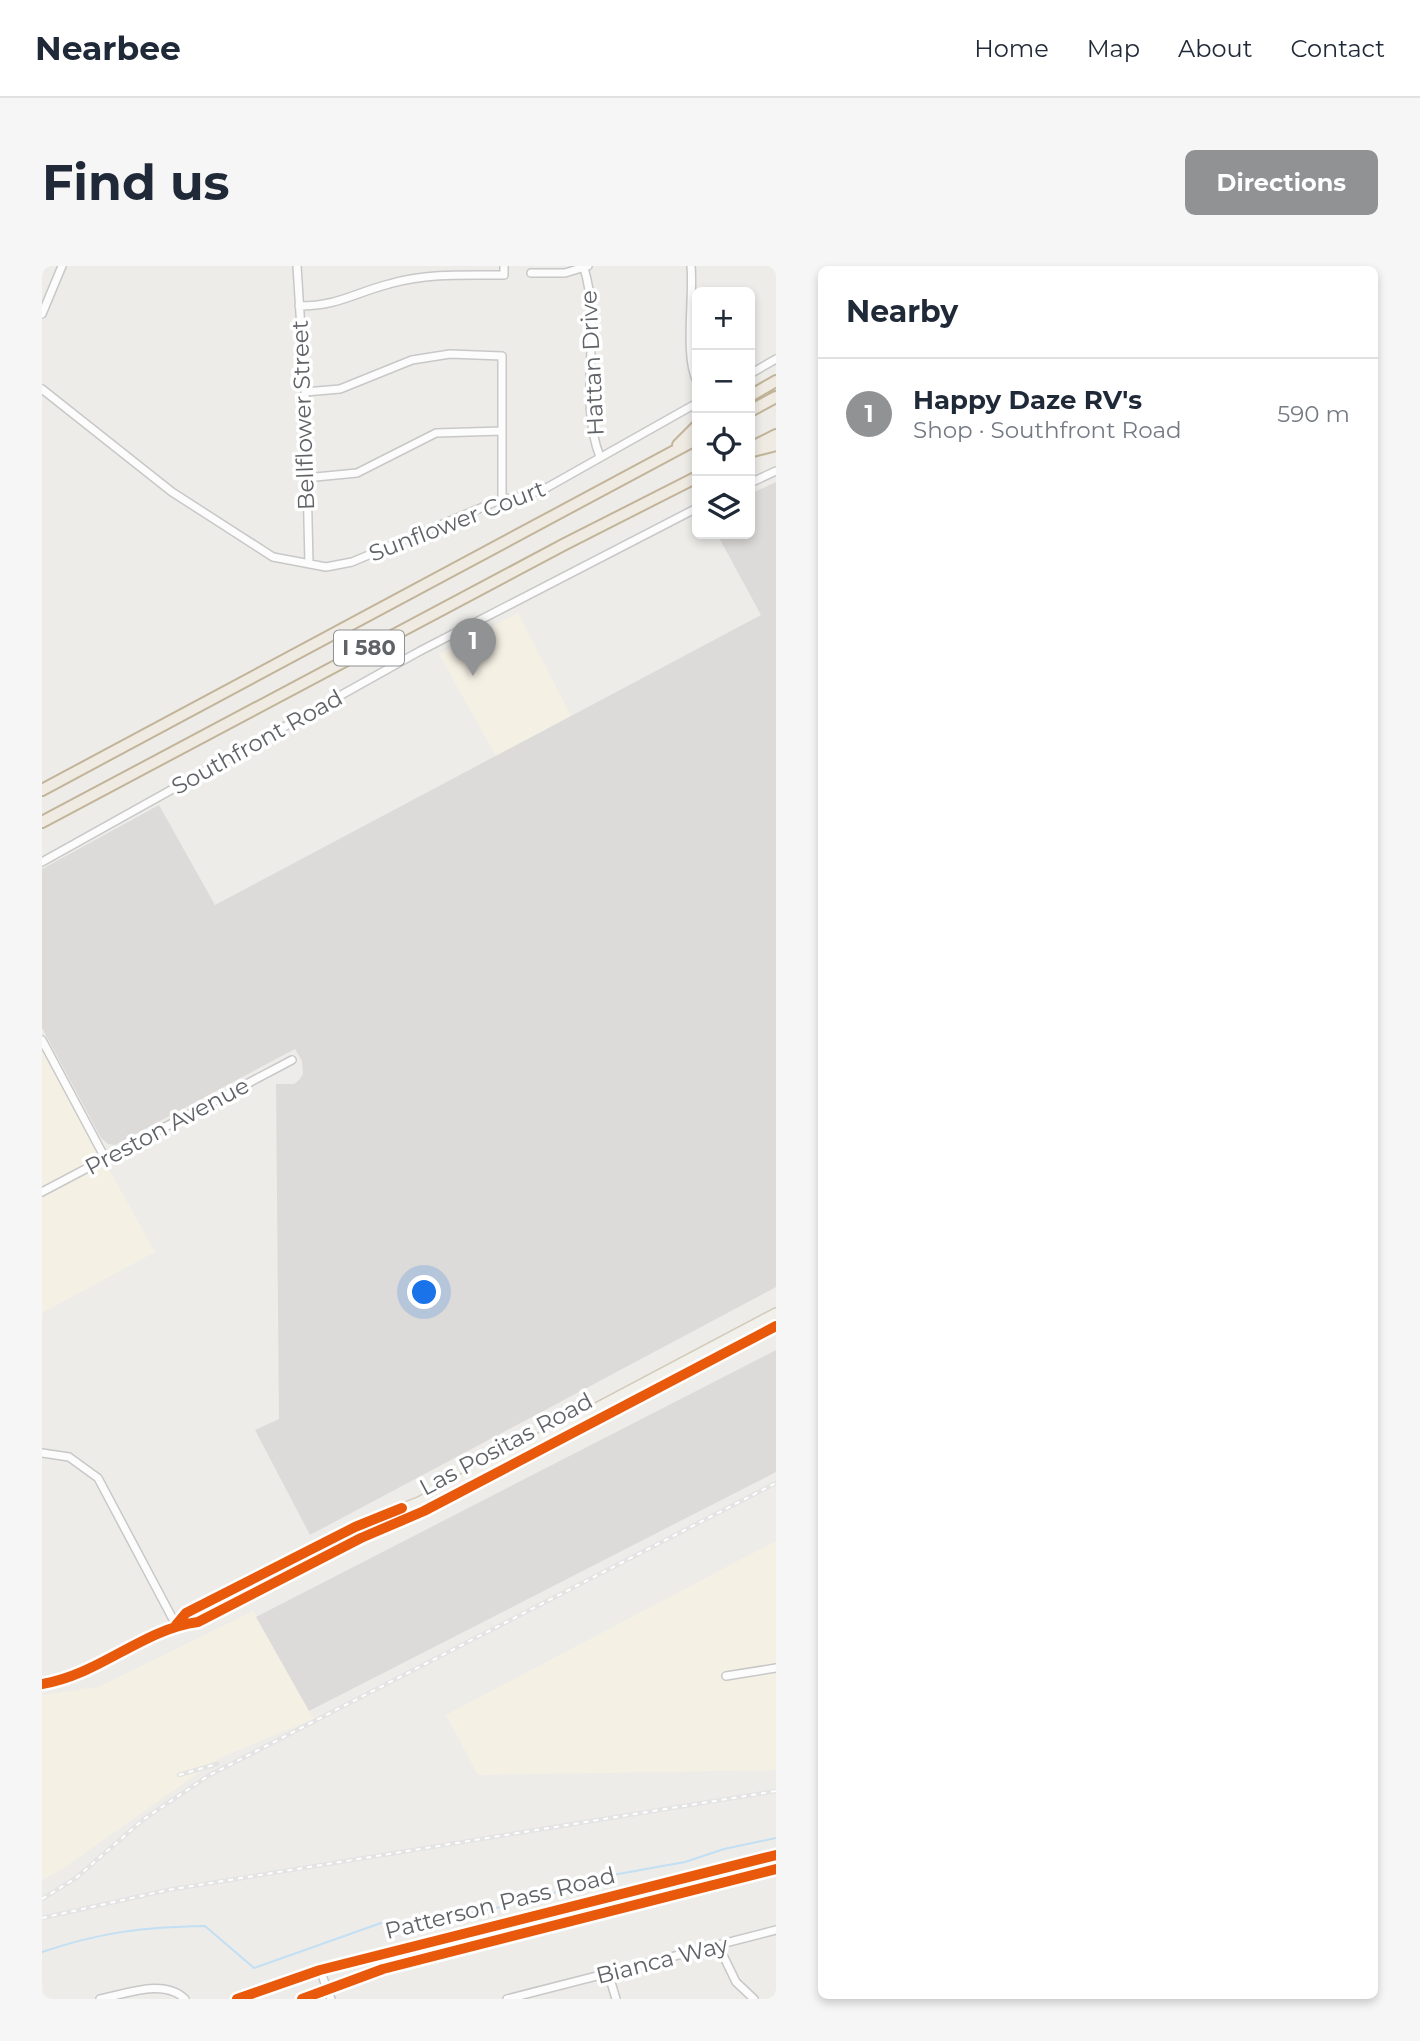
<!DOCTYPE html>
<html lang="en">
<head>
<meta charset="utf-8">
<style>
	:root { --surface:#fff; --page:#f6f6f7; --text:#1f2937; --muted:#747a83; --line:#e0e1e3; --accent:#919294 }
	body { margin:0; font-family:Montserrat,sans-serif; background:var(--page); color:var(--text) }
	.controls { position:absolute; right:21px; top:21px; display:grid; overflow:hidden; border-radius:10px; box-shadow:0 4px 10px #0003 }
	.controls button { width:63px; height:63px; display:grid; place-items:center; padding:0; border:0; border-bottom:2px solid var(--line); background:var(--surface); color:var(--text); font:35px sans-serif }
	.you { position:absolute; left:383px; top:1027px; width:24px; height:24px; margin:-18px; border:5px solid #fff; border-radius:50%; background:#1a73e8; box-shadow:0 0 0 10px #1a73e833 }
	.badge { display:grid; place-items:center; width:46px; height:46px; border-radius:50%; background:var(--accent); color:#fff; font-size:23px; font-weight:700 }
	.pin { position:absolute; translate:-50% -58px; filter:drop-shadow(0 2px 4px #0008) }
	.pin::after { content:''; position:absolute; top:37px; width:24px; height:21px; background:inherit; clip-path:polygon(0 0,100% 0,50% 100%) }
	.list { margin:0; padding:0; list-style:none }
	h2 { display:flex; justify-content:space-between; align-items:center; height:91px; margin:0; padding:0 28px; font-size:30px }
	h2 small { font-size:23px; font-weight:400; color:var(--muted) }
	.list li { display:grid; grid-template-columns:46px 1fr auto; gap:21px; align-items:center; box-sizing:border-box; height:112px; padding:0 28px; border-top:2px solid var(--line) }
	.list b { display:block; font-size:26px; white-space:nowrap }
	.list p { margin:0; font-size:23px; white-space:nowrap; color:var(--muted) }
	.list em { font-size:23px; font-style:normal; color:var(--muted) }
	.icon { flex:none; width:38px; height:38px; fill:none; stroke:currentColor; stroke-width:2; stroke-linecap:round; stroke-linejoin:round }
	.map { position:relative; flex:none; width:734px; height:1733px; overflow:hidden; border-radius:10px }
	header { display:flex; align-items:center; gap:42px; box-sizing:border-box; height:98px; padding:0 35px; background:var(--surface); border-bottom:2px solid var(--line) }
	header strong { font-size:33px }
	nav { display:flex; gap:38px; margin-inline-start:auto; font-size:24px }
	.intro { display:flex; align-items:center; justify-content:space-between; box-sizing:border-box; height:168px; padding:0 42px }
	h1 { margin:0; font-size:49px }
	.button { padding:18px 32px; border-radius:10px; background:var(--accent); color:#fff; font-size:24px; font-weight:700 }
	main { display:flex; gap:42px; padding:0 42px }
	aside { flex:1; background:var(--surface); border-radius:10px; box-shadow:0 4px 10px #0003 }
	.map>svg:first-child { display:block }
	.commercial { fill:#f5f0e4 }
	.industrial { fill:#dddbd9 }
	.lines { fill:none; stroke-linecap:round; stroke-linejoin:round }
	.stream { stroke:#c2dff3; stroke-width:2 }
	.minor-casing { stroke:#c8c8c8; stroke-width:10 }
	.major-casing { stroke:#d3cbba; stroke-width:12 }
	.highway-casing { stroke:#c2b499; stroke-width:14 }
	.minor { stroke:#fcfcfc; stroke-width:7 }
	.major { stroke:#f2f0ea; stroke-width:9 }
	.highway { stroke:#efebe3; stroke-width:10 }
	.rail-casing { stroke:#e3e4e3; stroke-width:4.5 }
	.rail { stroke:#fff; stroke-width:2; stroke-dasharray:5; stroke-linecap:butt }
	.cycleway-casing { stroke:#fff; stroke-width:15 }
	.cycleway { stroke:#e8590c; stroke-width:10 }
	.labels { text-anchor:middle; stroke-width:7; stroke-linejoin:round; paint-order:stroke }
	.shield { fill:#fff; stroke:#8f9194; stroke-width:2 }
	.shield-label { font-size:21px; font-weight:bold; fill:#5f6266 }
	.street-label { font-size:23px; fill:#5f6266; stroke:#fff }
</style>
</head>
<body>
<header>
<strong>Nearbee</strong>
<nav><a>Home</a><a>Map</a><a>About</a><a>Contact</a></nav>
</header>
<div class="intro"><h1>Find us</h1><a class="button">Directions</a></div>
<main>
<div class="map">
<svg width="734" height="1733" viewBox="0 0 734 1733">
	<rect width="100%" height="100%" fill="#edece9"/>
	<path class="commercial" d="M476 347 529 450 454 490 397 388Z
		M0 784 113 986 0 1047Z
		M734 1275V1504L436 1509 404 1449Z
		M211 1345 272 1453 179 1491 20 1603 0 1614V1429L57 1421Z"/>
	<path class="industrial" d="M734 216V1021L268 1269 213 1164 237 1153 234 818H252L257 814 261 808 260 795 253 783 73 879 66 878 59 872 0 762V603L117 539 173 639 719 349 675 268H708V228Z
		M734 1084V1206L267 1445 214 1351Z"/>
	<g class="lines">
		<path class="stream" d="M0 1686C59 1666 102 1661 163 1660L212 1702 339 1657 387 1655 480 1637 565 1610 643 1596 682 1583 734 1572"/>
		<g class="minor-casing">
			<path id="minor" d="M255 0 263 126 267 298
				M649 0C652 30 642 92 655 115
				M542 2C561 63 535 132 558 191
				M489 7H523L546 0
				M257 40C296 40 312 27 347 18 385 7 423 9 462 9V0
				M0 48 20 0
				M708 108 734 93
				M0 123 130 226 231 291 284 301 310 296 460 233 480 231 506 221 655 137
				M263 126 298 123 370 94 408 88 460 90V233
				M263 212 315 207 394 167 460 165
				M708 217 734 205
				M0 596 378 385 655 242
				M0 774 63 892
				M0 926 250 794
				M0 1187 27 1191 56 1212 134 1359
				M684 1410 734 1402
				M677 1681 694 1716 712 1733
				M278 1704 289 1733
				M566 1706 574 1733
				M58 1733C84 1728 122 1712 143 1733
				M465 1733 734 1664"/>
		</g>
		<g class="major-casing">
			<path id="major" d="M134 1359 144 1347 313 1261 377 1236 734 1047
				M0 1418C57 1409 101 1363 156 1356L319 1272 382 1245 734 1060
				M195 1733 278 1704 734 1589
				M260 1733 341 1703 734 1603"/>
		</g>
		<g class="highway-casing">
			<path id="highway" d="M708 130 734 115
				M708 145 734 131
				M636 179 655 160
				M708 182 734 169
				M711 185 734 179
				M0 524 655 173
				M0 556 523 278 655 211"/>
		</g>
		<use href="#minor" class="minor"/>
		<use href="#major" class="major"/>
		<use href="#highway" class="highway"/>
		<g class="rail-casing">
			<path id="rail" d="M137 1509 175 1498
				M0 1633 34 1612 102 1553 166 1510 734 1217
				M0 1652 126 1624 734 1525"/>
		</g>
		<use href="#rail" class="rail"/>
		<g class="cycleway-casing">
			<path id="cycleway" d="M134 1359 144 1347 313 1261 360 1242
				M0 1418C57 1409 101 1363 156 1356L319 1272 382 1245 734 1060
				M195 1733 278 1704 734 1589
				M260 1733 341 1703 734 1603"/>
		</g>
		<use href="#cycleway" class="cycleway"/>
	</g>
	<g class="labels">
		<rect class="shield" x="292" y="364.5" width="70" height="35" rx="5"/>
		<g class="shield-label">
			<text x="327" y="389">I 580</text>
		</g>
		<g class="street-label">
			<text transform="translate(550 97) rotate(-93)" y="8">Hattan Drive</text>
			<text transform="translate(261 149) rotate(-92)" y="8">Bellflower Street</text>
			<text transform="translate(415 255) rotate(-21)" y="8">Sunflower Court</text>
			<text transform="translate(215 476) rotate(-29)" y="8">Southfront Road</text>
			<text transform="translate(125 860) rotate(-28)" y="8">Preston Avenue</text>
			<text transform="translate(464 1178) rotate(-28)" y="8">Las Positas Road</text>
			<text transform="translate(458 1637) rotate(-14)" y="8">Patterson Pass Road</text>
			<text transform="translate(620 1694) rotate(-14)" y="8">Bianca Way</text>
		</g>
	</g>
</svg>
<div class="controls">
<button>+</button>
<button>−</button>
<button><svg class="icon" aria-label="locate" viewBox="0 0 24 24"><circle cx="12" cy="12" r="6"/><path d="M12 2v4M12 18v4M2 12h4M18 12h4"/></svg></button>
<button><svg class="icon" aria-label="layers" viewBox="0 0 24 24"><path d="M12 4l9 5-9 5-9-5zM3 14l9 5 9-5"/></svg></button>
</div>
<div class="you"></div>
<div class="pin badge" style="left:431px;top:410px">1</div>
</div>
<aside>
<h2>Nearby<small></small></h2>
<ul class="list">
<li><span class="badge">1</span><div><b>Happy Daze RV's</b><p>Shop · Southfront Road</p></div><em>590 m</em></li>
</ul>
</aside>
</main>
</body>
</html>
